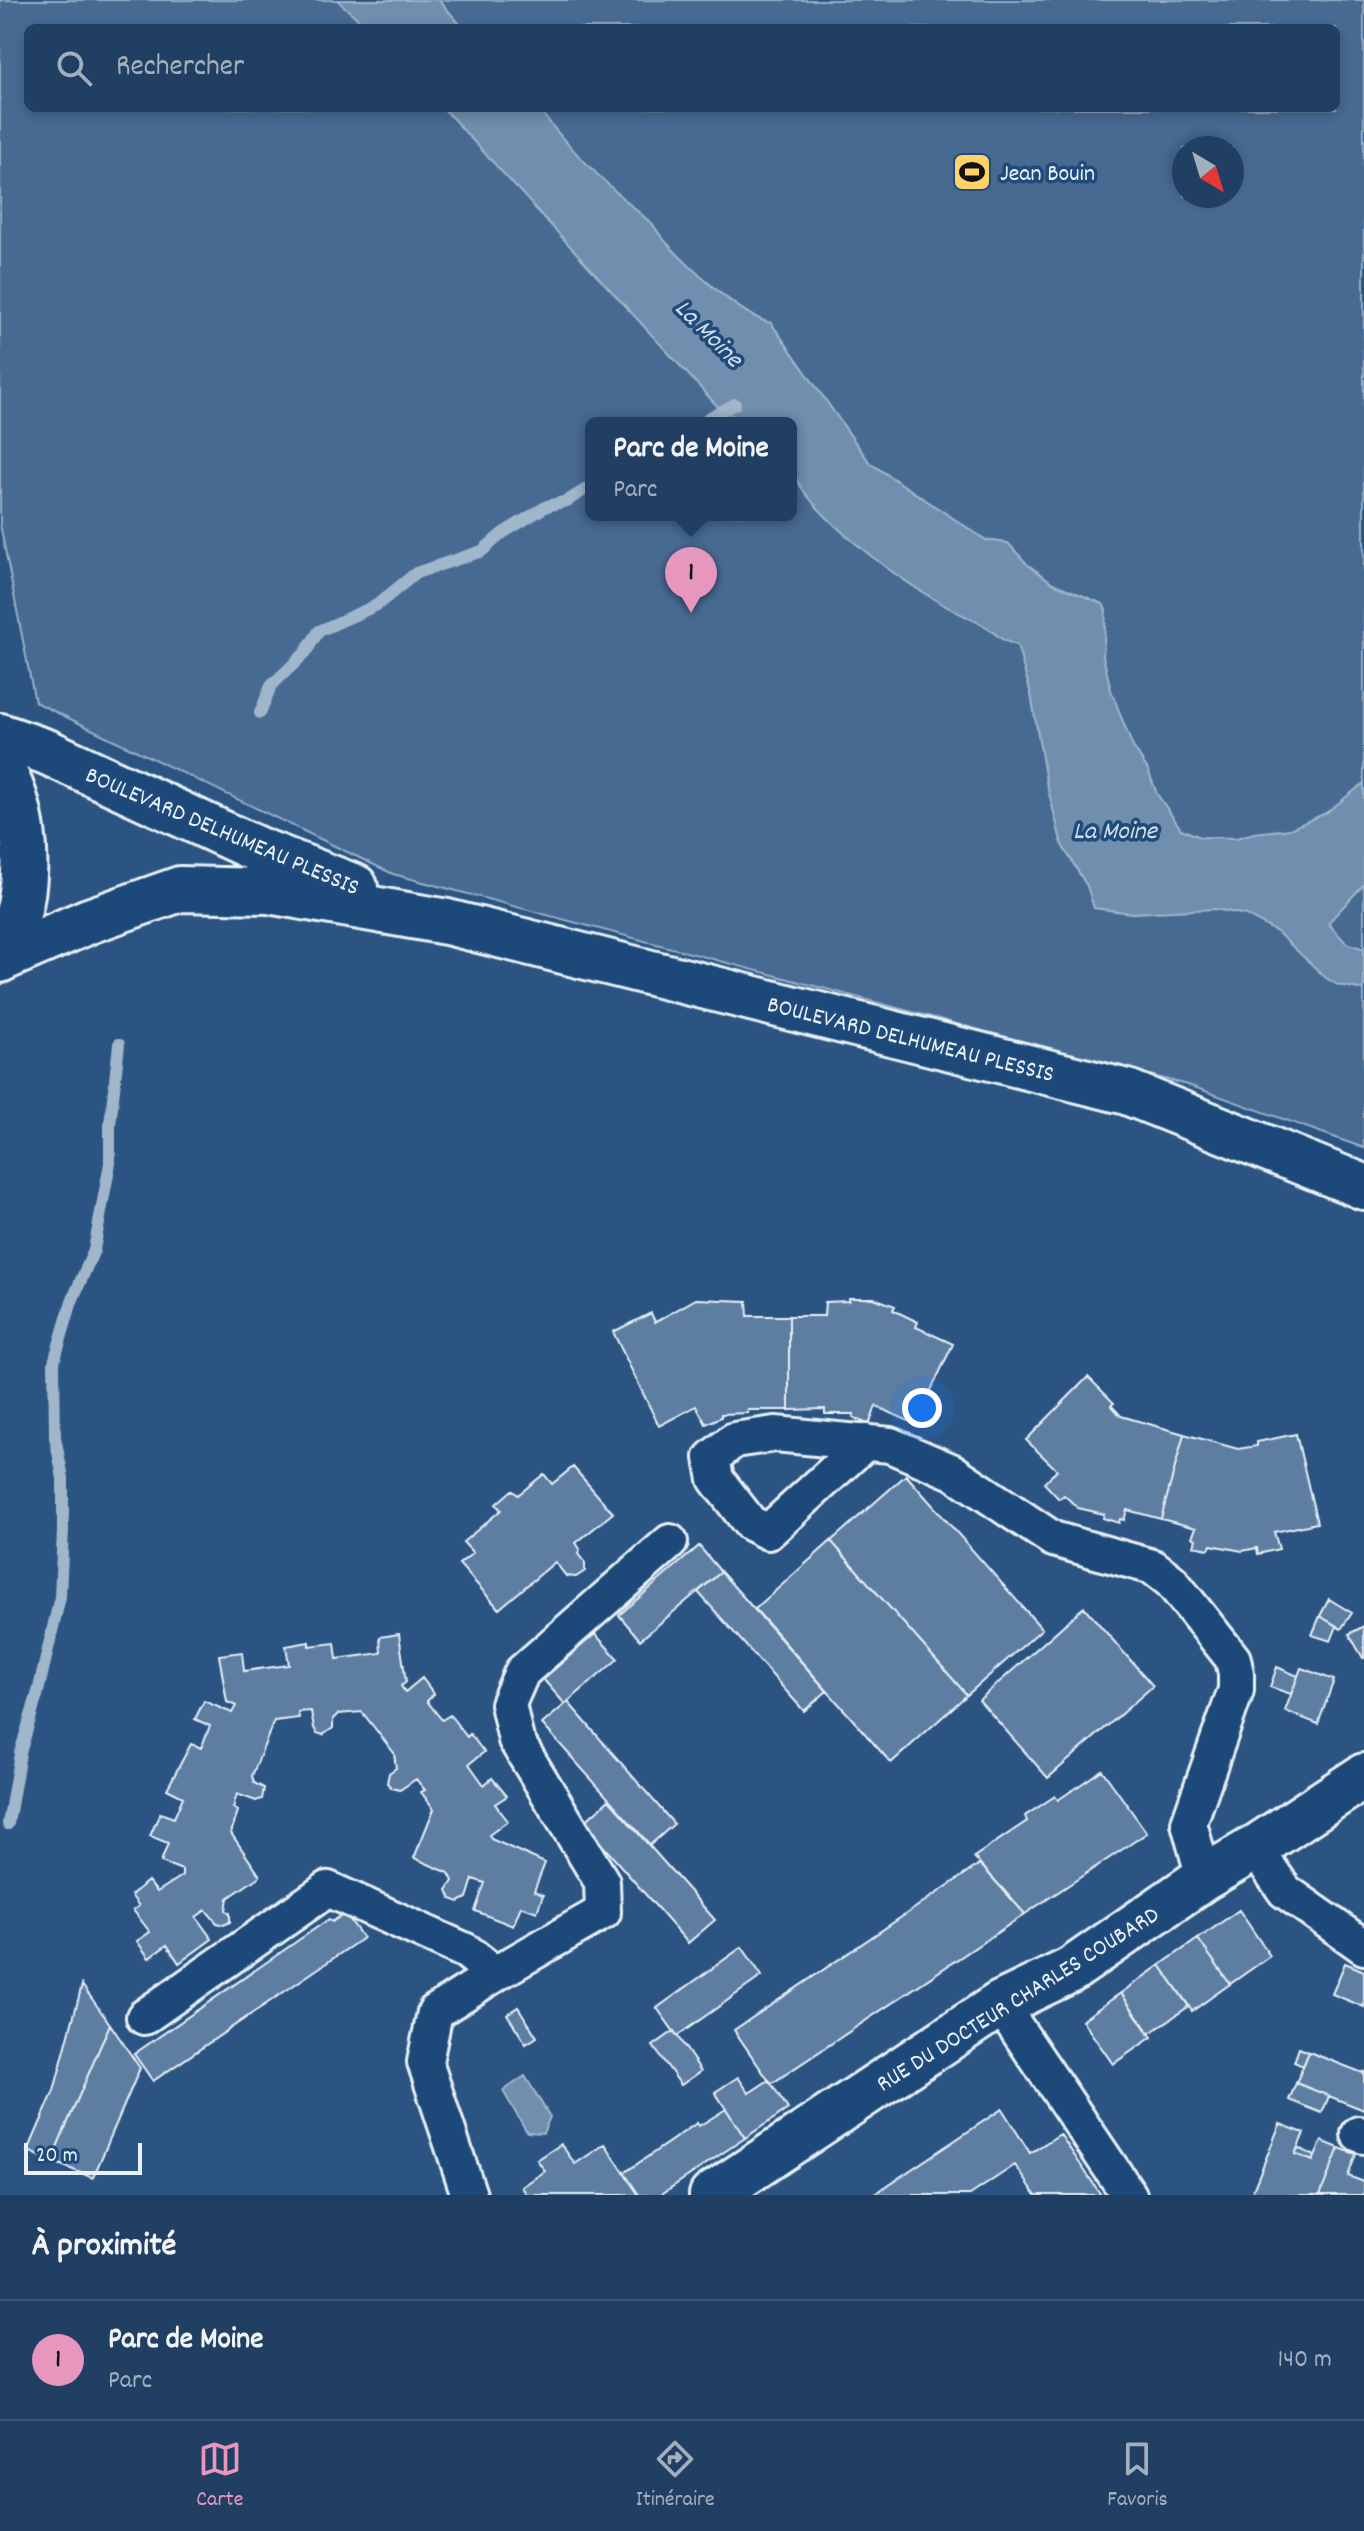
<!DOCTYPE html>
<html lang="fr">
<head>
<meta charset="utf-8">
<style>
	:root { --surface:#203f62; --page:#284668; --text:#f1f3f6; --muted:#a2afbe; --line:#3d5877; --accent:#e797bd }
	body { margin:0; font-family:Dekko,sans-serif; background:var(--page); color:var(--text) }
	.compass { position:absolute; left:1172px; top:136px; width:72px; height:72px; border-radius:50%; background:var(--surface); box-shadow:0 4px 12px #0003; rotate:142deg }
	.scale { position:absolute; left:24px; bottom:20px; width:118px; box-sizing:border-box; padding-left:8px; border:4px solid #e8f1f8; border-top:0; font-size:22px; line-height:28px; white-space:nowrap; color:#e8f1f8; -webkit-text-stroke:6px #1f4a7a; paint-order:stroke }
	.you { position:absolute; left:922px; top:1408px; width:28px; height:28px; margin:-20px; border:6px solid #fff; border-radius:50%; background:#1a73e8; box-shadow:0 0 0 12px #1a73e833 }
	.badge { display:grid; place-items:center; width:52px; height:52px; border-radius:50%; background:var(--accent); color:#111; font-size:26px; font-weight:700 }
	.pin { position:absolute; translate:-50% -66px; filter:drop-shadow(0 2px 4px #0008) }
	.pin::after { content:''; position:absolute; top:42px; width:28px; height:24px; background:inherit; clip-path:polygon(0 0,100% 0,50% 100%) }
	.popup { position:absolute; left:585px; top:417px; width:212px; height:104px; box-sizing:border-box; display:grid; place-content:center; border-radius:12px; background:var(--surface); filter:drop-shadow(0 2px 6px #0005); font-size:26px; white-space:nowrap; color:var(--muted) }
	.popup b { font-size:30px; color:var(--text) }
	.popup::after { content:''; position:absolute; left:50%; top:100%; margin-left:-16px; border:16px solid transparent; border-top-color:var(--surface) }
	.list { margin:0; padding:0; list-style:none }
	h2 { display:flex; justify-content:space-between; align-items:center; height:104px; margin:0; padding:0 32px; font-size:34px }
	h2 small { font-size:26px; font-weight:400; color:var(--muted) }
	.list li { display:grid; grid-template-columns:52px 1fr auto; gap:24px; align-items:center; box-sizing:border-box; height:120px; padding:0 32px; border-top:2px solid var(--line) }
	.list b { display:block; font-size:30px; white-space:nowrap }
	.list p { margin:0; font-size:26px; white-space:nowrap; color:var(--muted) }
	.list em { font-size:26px; font-style:normal; color:var(--muted) }
	.icon { flex:none; width:44px; height:44px; fill:none; stroke:currentColor; stroke-width:2; stroke-linecap:round; stroke-linejoin:round }
	.map { position:relative; flex:none; width:1364px; height:2195px; overflow:hidden }
	.search { position:absolute; background:var(--surface); box-shadow:0 4px 12px #0003; left:24px; right:24px; top:24px; height:88px; display:flex; align-items:center; gap:20px; box-sizing:border-box; padding:0 28px; border-radius:12px; color:var(--muted); font-size:30px }
	.sheet { height:224px; background:var(--surface) }
	nav { display:flex; justify-content:space-around; align-items:center; box-sizing:border-box; height:112px; border-top:2px solid var(--line); background:var(--surface); font-size:22px; color:var(--muted) }
	nav a { display:grid; justify-items:center; gap:4px }
	nav .on { color:var(--accent) }
	.map>svg:first-child { display:block }
	.green { fill:#476b93; stroke:#98aec6; stroke-width:2; fill-rule:evenodd }
	.water { fill:#708ead; stroke:#a0b6cb; stroke-width:2 }
	.lines { fill:none; stroke-linecap:round; stroke-linejoin:round }
	.stream { stroke:#a0b6cb; stroke-width:12 }
	.building { fill:#5d7da1; stroke:#e8f1f8; stroke-width:2 }
	.street-casing { stroke:#e8f1f8; stroke-width:40 }
	.secondary-casing { stroke:#e8f1f8; stroke-width:50 }
	.primary-casing { stroke:#e8f1f8; stroke-width:50 }
	.street { stroke:#1f4a7a; stroke-width:34 }
	.secondary { stroke:#1f4a7a; stroke-width:44 }
	.primary { stroke:#1f4a7a; stroke-width:44 }
	.labels { text-anchor:middle; stroke-width:7; stroke-linejoin:round; paint-order:stroke }
	.poi-label { font-size:24px; fill:#e8f1f8; stroke:#1f4a7a; text-anchor:start }
	.street-label { font-size:24px; fill:#e8f1f8; stroke:#1f4a7a }
	.water-label { font-size:26px; font-style:italic; fill:#d0dde9; stroke:#1f4a7a }
</style>
</head>
<body>
<div class="map">
<svg width="1364" height="2195" viewBox="0 0 1364 2195">
	<rect width="100%" height="100%" fill="#2b5482"/>
	<filter id="ink" filterUnits="userSpaceOnUse"><feTurbulence type="fractalNoise" baseFrequency=".0125" numOctaves="2"/><feDisplacementMap in="SourceGraphic" scale="16" xChannelSelector="R" yChannelSelector="G"/><feConvolveMatrix kernelMatrix="1 2 1 2 8 2 1 2 1" color-interpolation-filters="sRGB"/></filter>
	<g filter="url(#ink)">
		<path class="green" d="M0 0H1364V1148L1191 1086 393 874 35 702 0 524ZM28 28H1336V108H28ZM1184 148H1232V196H1184ZM591 423H791V515H591Z"/>
		<path class="water" d="M337 0H439L459 23V28H368Z
			M443 108H538C570 151 610 188 650 222 656 227 659 235 665 241 686 264 741 317 771 323L870 463 986 540 1008 543 1027 564 1053 583 1103 604 1106 610 1103 656 1111 690 1132 745 1148 770 1157 794 1181 829 1200 837 1236 838 1254 833 1290 829 1326 813 1364 783V884L1328 923 1346 943 1364 949V990L1338 985 1326 978 1277 932 1246 915 1215 909 1132 913 1094 908 1087 886 1062 845 1046 781 1031 694 1017 645C1001 642 994 631 981 624 966 616 951 610 937 601 896 577 804 512 791 466 788 454 791 436 791 423H746L719 408Z
			M525 2076 550 2117 543 2133 527 2132 503 2091Z"/>
		<g class="lines">
			<path class="stream" d="M704 423 708 418 735 404
				M260 713 271 686 305 653 319 631 377 605 416 573 482 551 503 533 547 506 567 501 591 486
				M8 1824 20 1753 38 1692 60 1597 63 1530V1478L55 1437 54 1362 72 1301 94 1250 110 1163V1125L119 1044"/>
		</g>
		<path class="building" d="M849 1298H874L895 1306 893 1310 918 1322 916 1327 953 1344 915 1424 876 1406 869 1425 853 1417 854 1414H825V1409L789 1410V1316H824L825 1302 849 1301Z
			M696 1299 747 1301 748 1316H789V1410H748V1413L721 1414V1417L706 1424 696 1406 659 1426 613 1332 651 1313 655 1322Z
			M1088 1377 1114 1403 1111 1405 1121 1416 1184 1434 1161 1519 1127 1510 1124 1520 1120 1519 1119 1523 1103 1518 1104 1514 1078 1508 1064 1495 1059 1499 1044 1483 1057 1470 1026 1440Z
			M1184 1434 1238 1449 1257 1446V1442L1296 1434 1317 1523 1274 1532 1279 1549 1258 1554 1257 1548 1242 1551 1211 1545 1209 1549 1194 1546 1196 1539 1192 1537 1196 1528 1161 1519Z
			M573 1467 613 1513 576 1543 580 1549 578 1554 585 1563V1571L576 1577 566 1576 555 1562 499 1609 459 1564 473 1553 463 1542 501 1510 496 1504 512 1490 518 1495 544 1474 552 1484Z
			M906 1475 1042 1629 967 1695 831 1541Z
			M831 1541 967 1695 891 1763 755 1609Z
			M699 1546 721 1572 640 1640 619 1615Z
			M721 1572 827 1691 804 1711 698 1592Z
			M1329 1599 1352 1613 1341 1629 1320 1616Z
			M1084 1607 1153 1686 1048 1778 979 1700Z
			M1320 1616 1337 1626 1331 1641 1312 1635Z
			M1364 1626V1658H1363L1349 1634Z
			M399 1634 406 1682 401 1686 405 1692 422 1678 434 1694 427 1701 442 1720 450 1715 467 1737 470 1734 484 1752 469 1764 484 1785 492 1778 507 1796 495 1804 508 1821 489 1835 491 1839 545 1863 534 1891 543 1895 537 1912 521 1906 513 1926 475 1911 485 1883 473 1879 467 1898 459 1902 451 1899 447 1890 453 1881 449 1873 414 1858 434 1809 421 1792 425 1790 416 1779 400 1790 392 1788 387 1783 389 1773 396 1768 394 1753 362 1712 338 1714 333 1719V1728L323 1735 317 1733 314 1728 311 1711 298 1712 299 1718 274 1721 252 1776 254 1783 264 1788 262 1799 256 1801 237 1794 233 1808 238 1811 231 1833 260 1876 228 1898 226 1910 230 1913V1922L224 1925 217 1923 206 1910 196 1917 212 1939 179 1963 167 1945 149 1958 137 1941 150 1932 133 1910 139 1906 131 1895 148 1881 157 1892 182 1876V1870L161 1862 168 1843 150 1836 160 1813 174 1818 183 1797 167 1789 191 1744 201 1748 210 1726 195 1719 204 1701 232 1713 236 1706 227 1702 219 1655 242 1652 244 1671 289 1665 286 1646 309 1642V1646L335 1643 337 1659 381 1653 380 1637Z
			M595 1634 618 1659 565 1704 543 1679Z
			M1277 1667 1298 1676 1291 1694 1270 1687Z
			M1301 1668 1334 1680 1318 1724 1285 1711Z
			M568 1702 674 1824 650 1845 542 1724Z
			M1102 1770 1147 1833 1025 1914 974 1857 1027 1821 1025 1816 1055 1796 1058 1800Z
			M609 1800 715 1920 688 1943 583 1823Z
			M980 1864 1025 1914 771 2084 734 2030Z
			M1239 1910 1270 1956 1230 1984 1198 1939Z
			M345 1913 363 1938 153 2081 134 2054 329 1919 332 1922Z
			M1198 1939 1230 1984 1192 2011 1160 1965Z
			M742 1947 762 1976 677 2036 657 2008Z
			M1345 1963 1364 1971V2007L1332 1994Z
			M1160 1965 1189 2006 1149 2034 1121 1993Z
			M82 1985 110 2024 51 2161 28 2151 54 2091Z
			M1121 1993 1152 2037 1113 2064 1082 2020Z
			M518 2007 537 2037 526 2044 507 2014Z
			M110 2024 140 2068 93 2178 51 2161Z
			M674 2031 701 2071 681 2085 653 2046Z
			M1299 2048 1309 2052 1303 2066 1294 2062Z
			M1309 2052 1363 2073 1364 2071V2110L1296 2083Z
			M738 2077 749 2093 769 2080 788 2109 745 2138 715 2092Z
			M1296 2083 1329 2096 1322 2113 1289 2100Z
			M726 2109 745 2138 660 2195H639L624 2173 697 2123 699 2126Z
			M1002 2109 1030 2153 1060 2134 1101 2195H1036L1015 2165 970 2195H873Z
			M1280 2124 1304 2133 1295 2154 1313 2161 1322 2141 1339 2148 1320 2195H1251Z
			M561 2144 575 2164 605 2144 639 2195H527L522 2187 545 2171 537 2160Z
			M1298 2148 1315 2156 1313 2161 1295 2154Z
			M1339 2148 1356 2154 1348 2176 1364 2182V2195H1320Z"/>
		<g class="lines">
			<g class="street-casing">
				<path id="street" d="M866 1442 768 1532 750 1523 716 1479 712 1458 734 1440 775 1434 890 1445 953 1472 1053 1539 1153 1567 1171 1581 1233 1659 1236 1674V1690L1189 1823 1204 1878
					M1255 1848 1285 1891 1364 1947
					M1000 2004 1129 2195
					M144 2017 328 1889 466 1951 495 1974
					M1359 2134 1364 2136
					M469 2195 425 2062 435 2012 495 1974 603 1912 602 1882 516 1740 508 1704 522 1672 670 1542"/>
			</g>
			<g class="secondary-casing">
				<path id="secondary" d="M0 736 47 752 256 849 355 887
					M1 959 89 921 180 889 269 891 447 922 1127 1092 1364 1187
					M712 2195 1000 2004 1071 1970 1204 1878 1255 1848 1364 1776"/>
			</g>
			<g class="primary-casing">
				<path id="primary" d="M0 766C23 803 29 857 21 900 18 920 8 941 0 960"/>
			</g>
			<use href="#street" class="street"/>
			<use href="#secondary" class="secondary"/>
			<use href="#primary" class="primary"/>
		</g>
	</g>
	<defs>
		<g id="stadium-square" transform="scale(2)"><rect x="-9" y="-9" width="18" height="18" rx="4" fill="#ffd166" stroke="#1f4a7a"/><path d="M0-5a6.5 5 0 1 0 0 10a6.5 5 0 1 0 0-10ZM-3.5-1.8h7v3.6h-7Z" fill="#111"/></g>
	</defs>
	<g fill-rule="evenodd">
		<use href="#stadium-square" x="972" y="172"/>
	</g>
	<g class="labels">
		<g class="poi-label">
			<text x="1000" y="180">Jean Bouin</text>
		</g>
		<g class="street-label">
			<text transform="translate(223 830) rotate(23)" y="8">BOULEVARD DELHUMEAU PLESSIS</text>
			<text transform="translate(911 1038) rotate(14)" y="8">BOULEVARD DELHUMEAU PLESSIS</text>
			<text transform="translate(1017 1998) rotate(-32)" y="8">RUE DU DOCTEUR CHARLES COUBARD</text>
		</g>
		<g class="water-label">
			<text transform="translate(710 332) rotate(45)" y="9">La Moine</text>
			<text x="1115" y="838">La Moine</text>
		</g>
	</g>
</svg>
<svg class="compass" viewBox="-18 -18 36 36"><path d="M0-13l5 13h-10z" fill="#e53935"/><path d="M0 13l5-13h-10z" fill="#a2afbe"/></svg>
<div class="scale">20 m</div>
<div class="you"></div>
<div class="pin badge" style="left:691px;top:613px">1</div>
<div class="popup"><b>Parc de Moine</b>Parc</div>
<div class="search"><svg class="icon" aria-label="search" viewBox="0 0 24 24"><circle cx="10" cy="10" r="6"/><path d="M15 15l6 6"/></svg>Rechercher</div>
</div>
<section class="sheet">
<h2>À proximité<small></small></h2>
<ul class="list">
<li><span class="badge">1</span><div><b>Parc de Moine</b><p>Parc</p></div><em>140 m</em></li>
</ul>
</section>
<nav>
<a class="on"><svg class="icon" aria-label="map" viewBox="0 0 24 24"><path d="M3 6l6-2 6 2 6-2v14l-6 2-6-2-6 2zM9 4v14M15 6v14"/></svg>Carte</a>
<a><svg class="icon" aria-label="directions" viewBox="0 0 24 24"><path d="M12 3l9 9-9 9-9-9zM9 14v-3h6M13 9l2 2-2 2"/></svg>Itinéraire</a>
<a><svg class="icon" aria-label="saved" viewBox="0 0 24 24"><path d="M7 4h10v16l-5-4-5 4z"/></svg>Favoris</a>
</nav>
</body>
</html>
